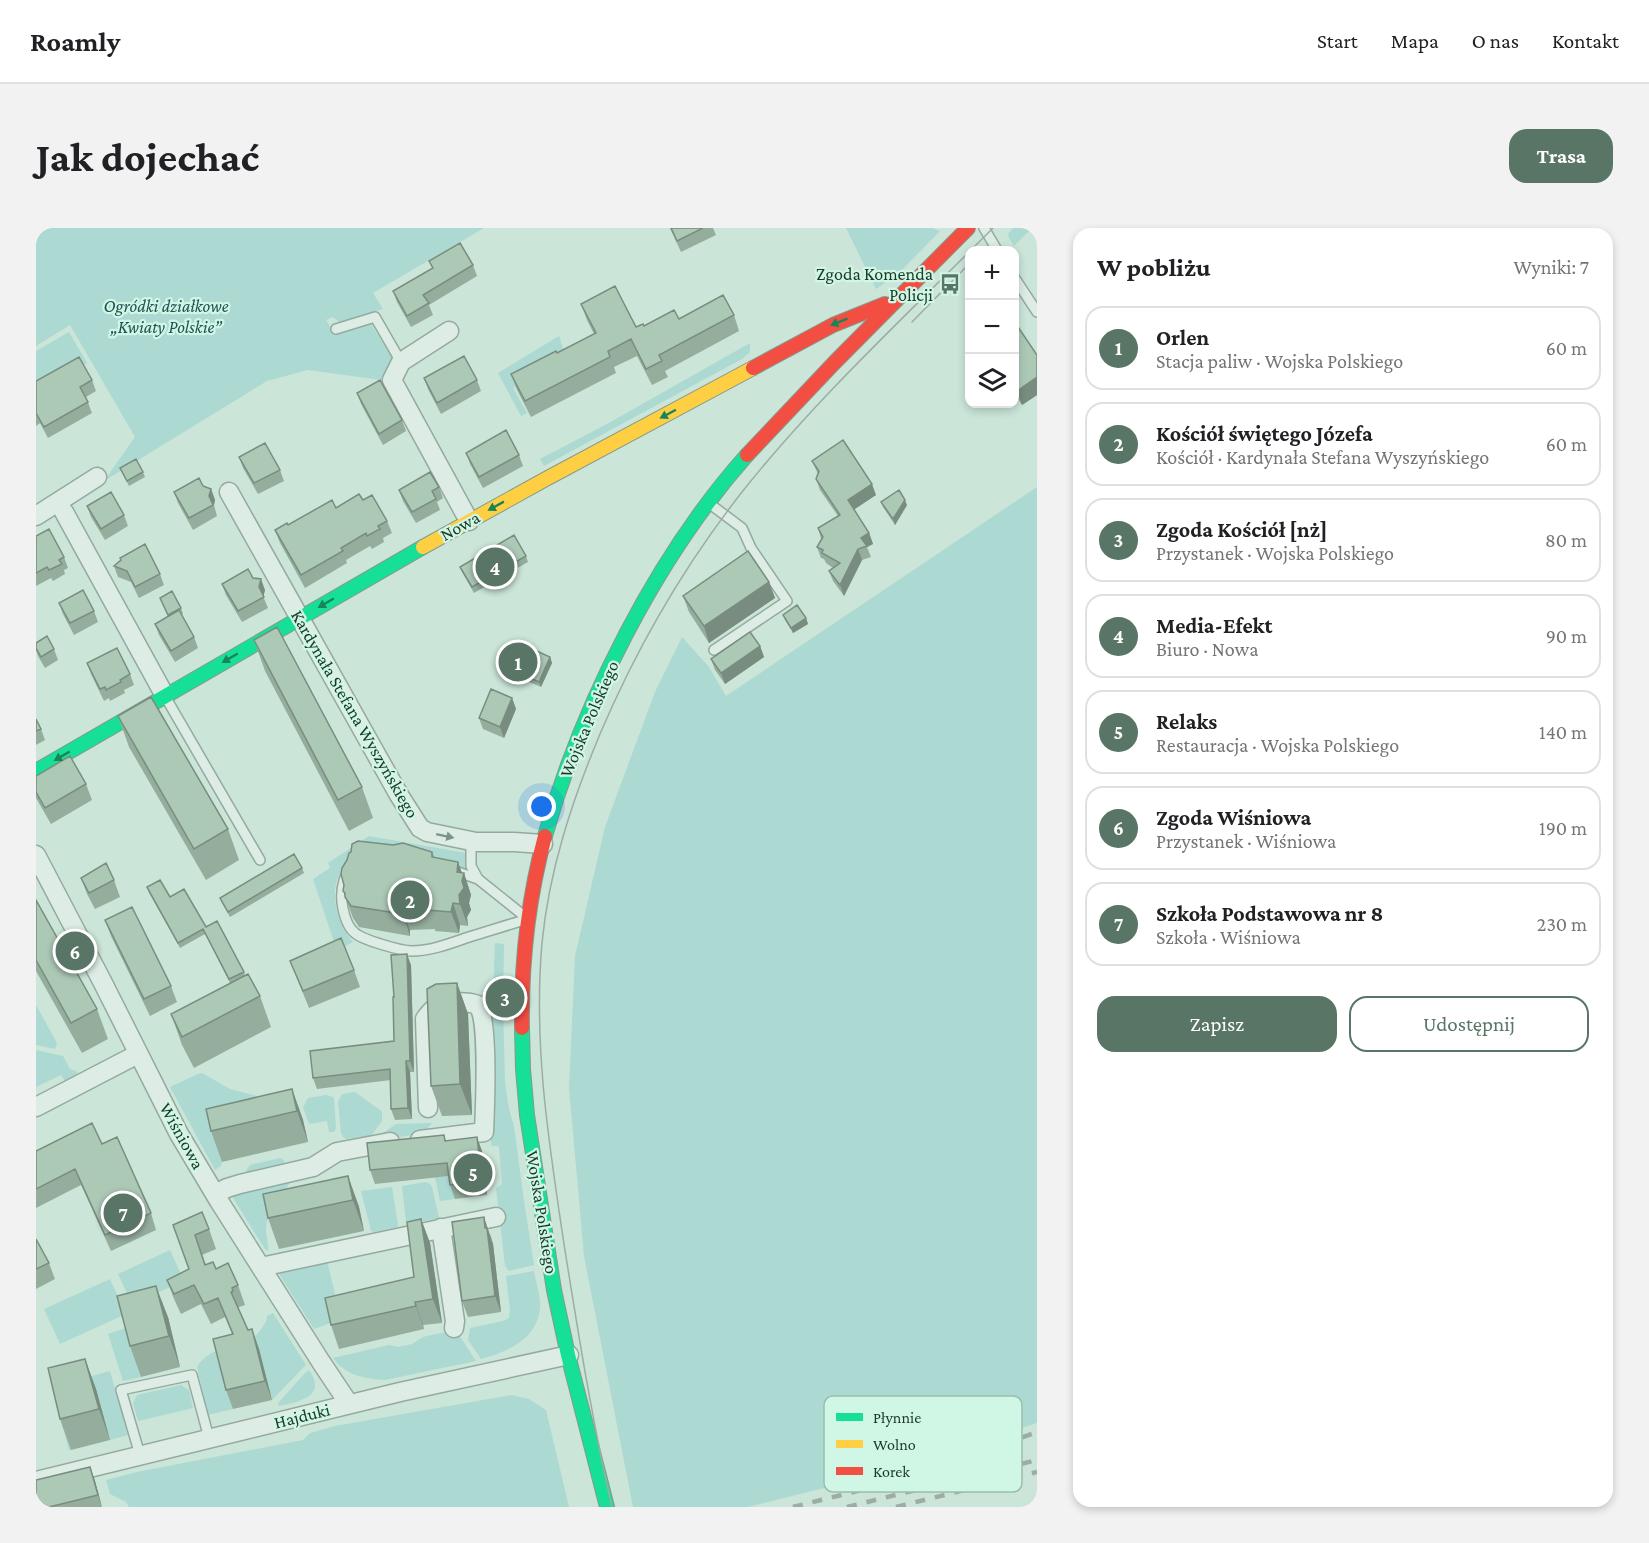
<!DOCTYPE html>
<html lang="pl">
<head>
<meta charset="utf-8">
<style>
	:root { --surface:#fff; --page:#f2f2f2; --text:#202124; --muted:#757577; --line:#e0e0e0; --accent:#597565 }
	body { margin:0; font-family:"Crimson Pro",serif; background:var(--page); color:var(--text) }
	.controls { position:absolute; right:18px; top:18px; display:grid; overflow:hidden; border-radius:12px; box-shadow:0 3px 9px #0003 }
	.controls button { width:54px; height:54px; display:grid; place-items:center; padding:0; border:0; border-bottom:2px solid var(--line); background:var(--surface); color:var(--text); font:30px sans-serif }
	.you { position:absolute; left:506px; top:579px; width:21px; height:21px; margin:-15px; border:4px solid #fff; border-radius:50%; background:#1a73e8; box-shadow:0 0 0 9px #1a73e833 }
	.badge { display:grid; place-items:center; width:39px; height:39px; border-radius:50%; background:var(--accent); color:#fff; font-size:20px; font-weight:700 }
	.pin { position:absolute; translate:-50% -50%; border:3px solid #fff; box-shadow:0 2px 6px #0006 }
	.list { margin:0; padding:0; list-style:none }
	h2 { display:flex; justify-content:space-between; align-items:center; height:78px; margin:0; padding:0 24px; font-size:26px }
	h2 small { font-size:20px; font-weight:400; color:var(--muted) }
	.list li { display:grid; grid-template-columns:39px 1fr auto; gap:18px; align-items:center; box-sizing:border-box; height:84px; margin:0 12px 12px; padding:0 12px; border:2px solid var(--line); border-radius:18px }
	.list b { display:block; font-size:22px; white-space:nowrap }
	.list p { margin:0; font-size:20px; white-space:nowrap; color:var(--muted) }
	.list em { font-size:20px; font-style:normal; color:var(--muted) }
	.actions { display:flex; gap:12px; padding:18px 24px }
	.actions a { flex:1; padding:14px 0; border:2px solid var(--accent); border-radius:18px; text-align:center; font-size:21px; color:var(--accent) }
	.actions .main { background:var(--accent); color:#fff }
	.icon { flex:none; width:33px; height:33px; fill:none; stroke:currentColor; stroke-width:2; stroke-linecap:round; stroke-linejoin:round }
	.map { position:relative; flex:none; width:1001px; height:1279px; overflow:hidden; border-radius:18px }
	header { display:flex; align-items:center; gap:36px; box-sizing:border-box; height:84px; padding:0 30px; background:var(--surface); border-bottom:2px solid var(--line) }
	header strong { font-size:28px }
	nav { display:flex; gap:33px; margin-inline-start:auto; font-size:21px }
	.intro { display:flex; align-items:center; justify-content:space-between; box-sizing:border-box; height:144px; padding:0 36px }
	h1 { margin:0; font-size:42px }
	.button { padding:15px 27px; border-radius:18px; background:var(--accent); color:#fff; font-size:21px; font-weight:700 }
	main { display:flex; gap:36px; padding:0 36px }
	aside { flex:1; background:var(--surface); border-radius:18px; box-shadow:0 3px 9px #0003 }
	.map>svg:first-child { display:block }
	.green { fill:#acd9d2 }
	.lines { fill:none; stroke-linecap:round; stroke-linejoin:round }
	.lane-casing { stroke:#95aa9e; stroke-width:12 }
	.street-casing { stroke:#95aa9e; stroke-width:21 }
	.fast-casing { stroke:#849a8e; stroke-width:16 }
	.slow-casing { stroke:#849a8e; stroke-width:16 }
	.jam-casing { stroke:#849a8e; stroke-width:16 }
	.lane { stroke:#ddede6; stroke-width:9 }
	.street { stroke:#ddede6; stroke-width:18 }
	.fast { stroke:#16e098; stroke-width:14 }
	.slow { stroke:#ffcf43; stroke-width:14 }
	.jam { stroke:#f24e42; stroke-width:14 }
	.tram { stroke:#9daca4; stroke-width:1.5 }
	.rail { stroke:#9daca4; stroke-width:4.5; stroke-dasharray:10 10; stroke-linecap:butt }
	.wall { fill:#94ad9d }
	.shaded-wall { fill:#788d7f }
	.building { fill:#acc9b6; stroke:#788d7f; stroke-width:1.5 }
	.oneway { fill:#198459 }
	.oneway2 { fill:#7c9386 }
	.labels { text-anchor:middle; stroke-width:4.5; stroke-linejoin:round; paint-order:stroke }
	.poi-label { font-size:18px; fill:#1c3926; stroke:#d0f7e6; text-anchor:end }
	.park-label { font-size:18px; font-style:italic; fill:#225156; stroke:#d0f7e6 }
	.street-label { font-size:18px; fill:#1c3926; stroke:#d0f7e6 }
	.key { fill:#d0f7e6; stroke:#9abeac; stroke-width:1.5 }
	.key-label { font-size:16px; fill:#1c3926 }
</style>
</head>
<body>
<header>
<strong>Roamly</strong>
<nav><a>Start</a><a>Mapa</a><a>O nas</a><a>Kontakt</a></nav>
</header>
<div class="intro"><h1>Jak dojechać</h1><a class="button">Trasa</a></div>
<main>
<div class="map">
<svg width="1001" height="1279" viewBox="0 0 1001 1279">
	<rect width="100%" height="100%" fill="#cbe5d9"/>
	<path class="green" d="M0 0H448L337 65 347 81 304 95 297 89 290 92 298 105 335 96 356 129 345 152 272 142 231 153 68 253 99 209 34 97 0 118Z
		M810 0H896L904 3 862 46 840 61Z
		M977 0H996L978 18 973 10 972 6Z
		M33 104 51 135 0 164V123Z
		M523 108 529 126 527 134 477 160 491 185 485 188 462 145Z
		M714 115V124L706 131 508 238 504 231 571 196Z
		M1001 259V1195L848 1245 712 1279H597L548 1028 533 860 539 728 569 599 619 464 646 409 673 439 690 468Z
		M333 608 430 625 429 641C417 638 360 618 353 620 347 621 309 637 307 641 291 661 301 697 317 714L301 723 277 651 294 640 292 635Z
		M459 715 468 716 467 775 469 855 473 881 478 898 488 973 498 1037 473 1043 469 1038 460 960 465 957 466 955 463 920 462 918H456L455 916 453 781 450 776 419 771 457 767Z
		M0 777 21 815 19 821 0 817Z
		M0 822 27 828 34 841 40 843 42 846 29 853 25 847 0 859Z
		M166 845 194 861 244 874 263 882 267 892 181 912 186 934 185 938 179 942 134 859 162 846Z
		M319 864 344 882 346 884V893L335 908 310 911 308 910 305 905 302 874 306 866Z
		M290 867 297 869 298 870 300 900 298 904H293L291 893 273 896 267 879 272 870Z
		M396 895 387 906 337 912 360 896Z
		M244 930 248 932 250 940 212 949 210 943 214 937Z
		M416 948 419 971 404 973 399 949Z
		M254 952C250 968 234 978 231 994 228 1004 233 1013 232 1023L229 1021 197 970 198 965Z
		M390 954 394 956 396 959 403 990 373 996 370 994 366 958Z
		M356 959 362 997 361 999 338 1004 335 1003 325 963Z
		M134 1022 148 1053 96 1076 82 1046Z
		M290 1029 300 1070 294 1095 278 1101 240 1041Z
		M498 1043C500 1055 505 1069 504 1081 500 1112 471 1124 445 1131L432 1112 434 1100 467 1093 473 1090 474 1082 470 1048Z
		M74 1051 90 1086 24 1116 8 1081Z
		M237 1085 270 1137 236 1172 223 1121 184 1131 197 1181 172 1187 161 1139C174 1118 196 1121 215 1111 222 1107 231 1095 231 1088Z
		M93 1099 105 1149 87 1153 72 1106Z
		M414 1103 425 1110 440 1133 349 1152C329 1151 309 1147 297 1130L353 1117 362 1119 376 1116 387 1109Z
		M273 1142C292 1169 262 1174 243 1178L242 1175 269 1145Z
		M74 1143 92 1207 74 1212 60 1162 23 1171 35 1222H33L16 1159Z
		M145 1157 153 1162 157 1180 102 1193 97 1175 101 1167Z
		M475 1167 493 1171 510 1182 533 1279H93L90 1274 74 1266 70 1252 101 1244 267 1212 274 1205 299 1198Z"/>
	<g class="lines">
		<g class="lane-casing">
			<path id="lane" d="M948 0 961 22
				M978 49 1001 84
				M300 101 339 89 365 134
				M674 276 706 300 715 320 751 373 678 422
				M130 470 224 632
				M435 613V638L442 651
				M339 625H351L390 633 442 651 492 691C471 697 450 704 430 710 413 716 394 723 376 723 365 723 327 712 319 705 312 700 309 690 307 681 303 662 308 639 326 628 330 626 335 626 339 625Z
				M104 1227 85 1162 156 1147 173 1210"/>
		</g>
		<g class="street-casing">
			<path id="street" d="M413 103 365 134 356 152 433 293
				M193 264 363 567 384 600 391 604 440 614H478L507 616
				M28 284 129 468
				M0 288 61 249
				M0 627 67 755 143 906 183 973 285 1134 313 1176
				M0 879 102 826
				M384 912 448 904C449 881 453 792 442 777 431 773 410 773 399 780 395 783 392 787 389 791L392 880
				M179 966 191 960 204 956 277 939 301 924 354 914
				M405 1000 419 1093 418 1100
				M225 1039 460 989
				M0 1253 364 1164 533 1127"/>
		</g>
		<g class="fast-casing">
			<path id="fast" d="M0 543 387 319
				M509 608C546 477 620 329 711 227
				M486 800 487 841 491 887 518 1062 532 1127 571 1279"/>
		</g>
		<g class="slow-casing">
			<path id="slow" d="M387 319 508 252 717 140"/>
		</g>
		<g class="jam-casing">
			<path id="jam" d="M717 140 797 97 849 76
				M711 227 799 134 932 0
				M486 800C485 735 492 671 509 608"/>
		</g>
		<use href="#lane" class="lane"/>
		<use href="#street" class="street"/>
		<use href="#fast" class="fast"/>
		<use href="#slow" class="slow"/>
		<use href="#jam" class="jam"/>
		<path class="tram" d="M935 22 957 0
			M876 94 933 36
			M576 1279C556 1192 542 1104 528 1016 513 916 497 817 506 715 513 642 536 573 564 506 601 419 648 338 706 264 775 177 856 101 933 24"/>
		<path class="rail" d="M757 1279 874 1250 1001 1204
			M811 1279 1001 1232
			M860 1279 1001 1244"/>
	</g>
	<path class="wall" d="M634 0H677L680 7 645 24Z
		M393 33 437 37 441 48 393 77 397 87 375 99 361 74 357 63 396 40Z
		M545 76 600 99 608 98 643 91 698 87 703 103 629 143 632 149 616 157 601 128 578 139 580 145 495 189 481 162 475 146 521 125 558 106 551 92Z
		M978 93 1001 127V167L986 177 978 165Z
		M388 150 441 152 445 163 405 186 392 161Z
		M56 152 60 163 50 169 56 185 12 210 4 195 0 198V153Z
		M321 165 366 192 370 203 347 217 325 176Z
		M430 225 483 227 487 238 447 260 434 236Z
		M203 229 244 242 248 253 222 266 207 240Z
		M776 233 840 267 818 281 833 305 837 316 831 319 835 329 826 332 808 368 797 353 793 343 797 340 790 335 788 331 785 330 781 319 785 311 782 300 802 288 784 262 780 251 782 246Z
		M84 240 107 244 109 249 93 258Z
		M167 258 175 261 179 272 178 277 181 288 157 302 142 275 138 264Z
		M403 259 407 270 401 274 404 282 380 295 367 273 363 262Z
		M327 272 351 293 356 305 347 310 348 314 336 321 334 318 310 332 311 335 269 360 244 315 239 302 300 280Z
		M845 274 871 277 859 297 847 279Z
		M51 278 88 287 92 298 69 312 55 289Z
		M0 308 28 329 32 340 28 342 29 346 17 353 15 350 0 358Z
		M490 328 492 334 438 365 426 344 424 339Z
		M85 332 124 346 128 357 103 370 95 354 82 349 78 338Z
		M217 350 229 362 227 368 232 380 206 394 190 367 186 356Z
		M733 354 739 370 673 415 653 384 647 368Z
		M124 370 145 380 147 386H145L158 409 162 420 139 434 123 407 119 396 132 388Z
		M23 375 58 383 62 394 38 407 27 386Z
		M747 387 770 390 772 396 757 405 749 392Z
		M218 412 326 559 337 590 313 603 229 443Z
		M0 415 18 421 22 432 9 440 2 428 0 422Z
		M724 418 728 429 689 456 679 442 675 431Z
		M514 429 516 435 505 459 470 444 468 438Z
		M51 435 94 446 98 457 88 462 89 465 74 473 73 470 68 473 55 446Z
		M476 470 480 481 468 510 447 501 443 490Z
		M82 488 192 601 203 632 170 652 93 519Z
		M0 491 5 501 9 512 0 517Z
		M0 548 50 556 56 572 15 596 0 570Z
		M396 624 399 630 422 634 426 645H428L435 667 433 675 435 682 431 689 432 698 424 697 423 705 399 703V701L374 702V708L323 699 317 690 307 663Z
		M266 640 268 645 194 689 186 675 184 670Z
		M45 650 78 652 84 669 59 681 51 666Z
		M111 659 134 669 170 699 208 744 209 747 224 768 235 799 158 840 146 817 135 786 194 755 169 706 144 720 113 665Z
		M0 672 61 781 72 811 46 825 0 743Z
		M69 692 135 758 141 774 114 788 75 708Z
		M254 733 318 742 324 759 273 780Z
		M375 737 378 844H374L376 891 359 892 355 881V852L281 861 277 850 358 813V769Z
		M421 755 432 786 436 887 406 888 395 858Z
		M256 861 267 892 272 914 186 934 175 903Z
		M408 907 410 913 446 923 451 967 419 971 414 957 413 948 339 956 334 942Z
		M66 916 115 985 120 1002 75 1023 45 957 0 980V923Z
		M312 948 323 979 328 1003 243 1021 232 990Z
		M385 991 394 1015 406 1095 387 1097 388 1101 303 1121 295 1097 378 1049Z
		M137 997 173 1001 180 1021 166 1027 170 1037 180 1041 202 1057 209 1077 203 1079V1082L212 1102 216 1101 223 1121 236 1172 197 1181 190 1162 196 1106 189 1089 175 1096 165 1076 145 1086 138 1071 131 1052 153 1041Z
		M454 1006 457 1016 465 1084 432 1089 426 1073Z
		M0 1011 13 1035 19 1051 0 1061Z
		M132 1089 144 1139 105 1149 94 1118Z
		M49 1131 60 1161 74 1212 35 1222 24 1191Z
		M54 1239 59 1253 66 1279H0Z"/>
	<path class="shaded-wall" d="M1001 149V167L986 177 981 163Z
		M836 256 840 267 816 283 812 272Z
		M175 261 179 272 178 277 173 268Z
		M869 272 871 277 859 297 857 291Z
		M833 305 837 316 831 319 825 310Z
		M822 321 826 332 808 368 804 357Z
		M225 351 229 362 227 370 223 359Z
		M733 354 739 370 673 415 668 398Z
		M770 390 772 396 757 405 755 400Z
		M724 418 728 429 689 456 685 445Z
		M514 429 516 435 505 459 503 454Z
		M476 470 480 481 468 510 464 499Z
		M422 634 427 648 428 645 435 667 433 675 435 682 431 689 432 698 424 676 421 644Z
		M417 675 424 697 423 705 415 684Z
		M366 681 374 702V708L367 686Z
		M371 726 375 737 378 844 374 833Z
		M421 755 432 786 436 887 424 856Z
		M370 833 374 844 376 891 372 880Z
		M256 861 267 892 272 914 261 883Z
		M441 909 446 923 451 967 446 954Z
		M312 948 323 979 328 1003 317 972Z
		M448 989 457 1016 465 1084 459 1068Z
		M385 991 394 1015 406 1095 397 1071Z
		M120 1058 132 1089 144 1139 133 1108Z
		M379 1074 387 1097 388 1101 380 1078Z
		M216 1101 223 1121 236 1172 229 1153Z
		M49 1131 60 1161 74 1212 63 1181Z
		M54 1239 59 1253 66 1279 62 1267Z"/>
	<path class="building" d="M635 0H667L641 13Z
		M424 15 437 37 387 67 393 75 371 88 357 63 397 40 393 33Z
		M579 58 600 99 607 96 608 98 638 82 643 91 687 67 698 87 623 127 626 133 610 141 595 111 572 123 574 129 489 173 475 146 520 123 521 125 560 105 545 76Z
		M978 93 1001 127V149L981 163 978 159Z
		M428 128 441 152 401 175 388 150Z
		M43 129 56 152 44 159 52 174 8 199 0 185V153Z
		M344 152 366 192 343 206 321 165Z
		M470 202 483 227 443 249 430 225Z
		M807 212 836 256 812 272 833 305 825 310 831 318 822 321 804 357 793 343 804 335 786 325 787 322 781 319 787 309 782 300 804 287 780 251 783 243 776 233Z
		M229 215 244 242 218 255 203 229Z
		M100 231 107 244 91 253 84 240Z
		M394 244 403 259 396 263 400 271 376 284 363 262Z
		M163 250 167 258 175 261 173 268 177 277 153 290 138 264Z
		M863 262 869 272 857 291 845 274Z
		M75 264 88 287 65 301 51 278Z
		M323 266 327 272 336 267 351 293 342 298 344 301 331 308 330 305 305 320 307 323 265 347 239 302 251 295 252 297 296 272 300 280Z
		M13 301 28 329 23 332 26 336 13 342 11 339 0 345V308Z
		M478 307 490 328 436 359 424 339Z
		M109 316 124 346 99 359 91 343 78 338 85 332 84 330Z
		M712 323 733 354 668 398 647 368Z
		M212 341 217 350 225 351 223 359 228 369 202 383 186 356Z
		M47 362 58 383 34 395 23 375Z
		M136 363 145 380 132 387 124 370Z
		M761 377 770 390 755 400 747 387Z
		M143 382 158 409 135 423 119 396Z
		M241 399 326 559 302 572 218 412Z
		M714 404 724 418 685 445 675 431Z
		M11 408 18 421 5 429 0 420V415Z
		M479 413 514 429 503 454 468 438Z
		M81 420 94 446 84 452 85 454 70 462 69 459 64 461 51 435Z
		M455 461 476 470 464 499 443 490Z
		M115 469 192 601 158 621 82 488Z
		M0 491 5 501 0 503Z
		M34 528 50 556 9 580 0 564V548Z
		M322 613 357 617 367 615 396 624V629L422 634 421 644 428 645 426 653 428 660 423 667 424 676 417 675 415 684 391 682V680L366 681 367 686 315 678 309 669V665L307 663 308 657 305 646 306 640 311 632 313 625 315 624 316 616Z
		M258 626 266 640 192 684 184 670Z
		M70 635 78 652 53 665 45 650Z
		M124 652 134 669 148 661 170 699 181 693 208 744 193 751 167 701 142 715 111 659Z
		M0 672 61 781 35 795 0 732Z
		M96 679 135 758 108 771 69 692Z
		M305 710 318 742 267 763 254 733Z
		M371 726 374 833H370L372 880 355 881 354 841 277 850 274 823 358 813 357 769H358L355 727Z
		M212 746 224 768 146 809 135 786Z
		M421 755 424 856 395 858 391 761 400 756Z
		M256 861 261 883 175 903 170 881Z
		M56 895 66 916 81 909 115 985 69 1007 39 941 0 961V923Z
		M408 907 409 913 441 909 446 954 414 957 411 935 334 942 331 915Z
		M312 948 317 972 232 990 227 966Z
		M166 984 173 1001 159 1007 169 1037 177 1034 180 1041 192 1035 202 1057 196 1060 197 1063 195 1064 212 1102 216 1101 229 1153 190 1162 177 1111 197 1106 182 1070 168 1076 158 1057 138 1066 131 1052 153 1041 137 997Z
		M448 989 449 1000H451L459 1068 426 1073 416 994Z
		M385 991 397 1071 379 1074 380 1078 295 1097 289 1070 378 1049 371 994Z
		M0 1011 13 1035 0 1041Z
		M120 1058 133 1108 94 1118 81 1068Z
		M49 1131 63 1181 24 1191 12 1140Z
		M54 1239 62 1267 13 1279H0V1252Z"/>
	<defs><path id="oneway-solid" d="M-6-.8H1V-3.2L6.5 0L1 3.2V.8H-6Z" transform="scale(1.5)"/></defs>
	<g class="oneway">
		<use href="#oneway-solid" transform="translate(803 94) rotate(158)"/>
		<use href="#oneway-solid" transform="translate(632 186) rotate(152)"/>
		<use href="#oneway-solid" transform="translate(460 278) rotate(151)"/>
		<use href="#oneway-solid" transform="translate(290 375) rotate(150)"/>
		<use href="#oneway-solid" transform="translate(194 430) rotate(150)"/>
		<use href="#oneway-solid" transform="translate(26 528) rotate(150)"/>
	</g>
	<use class="oneway2" href="#oneway-solid" transform="translate(409 608) rotate(12)"/>
	<defs>
		<g id="bus-bare" transform="scale(1.62)"><path d="M-5-6H5V4H4V6H2V4H-2V6H-4V4H-5ZM-3.5-4V0h7V-4ZM-3.5 1.2v1.5H-2V1.2ZM2 1.2v1.5H3.5V1.2Z" fill="#597565" stroke="#d0f7e6" stroke-width="2.5" paint-order="stroke"/></g>
	</defs>
	<g fill-rule="evenodd">
		<use href="#bus-bare" x="914" y="56"/>
	</g>
	<g class="labels">
		<g class="poi-label">
			<text x="897" y="52">Zgoda Komenda<tspan x="897" dy="21">Policji</tspan></text>
		</g>
		<g class="park-label">
			<text x="130" y="84">Ogródki działkowe<tspan x="130" dy="21">„Kwiaty Polskie”</tspan></text>
		</g>
		<g class="street-label">
			<text transform="translate(424 298) rotate(-29)" y="6">Nowa</text>
			<text transform="translate(319 486) rotate(60)" y="6">Kardynała Stefana Wyszyńskiego</text>
			<text transform="translate(553 491) rotate(-67)" y="6">Wojska Polskiego</text>
			<text transform="translate(146 908) rotate(61)" y="6">Wiśniowa</text>
			<text transform="translate(506 984) rotate(81)" y="6">Wojska Polskiego</text>
			<text transform="translate(266 1188) rotate(-14)" y="6">Hajduki</text>
		</g>
	</g>
	<rect x="788" y="1168" width="198" height="96" rx="9" class="key"/>
	<rect x="800" y="1185" width="27" height="8" fill="#16e098"/>
	<rect x="800" y="1212" width="27" height="8" fill="#ffcf43"/>
	<rect x="800" y="1239" width="27" height="8" fill="#f24e42"/>
	<g class="key-label">
		<text x="837" y="1195">Płynnie</text>
		<text x="837" y="1222">Wolno</text>
		<text x="837" y="1249">Korek</text>
	</g>
</svg>
<div class="controls">
<button>+</button>
<button>−</button>
<button><svg class="icon" aria-label="layers" viewBox="0 0 24 24"><path d="M12 4l9 5-9 5-9-5zM3 14l9 5 9-5"/></svg></button>
</div>
<div class="you"></div>
<div class="pin badge" style="left:482px;top:434px">1</div>
<div class="pin badge" style="left:374px;top:672px">2</div>
<div class="pin badge" style="left:469px;top:770px">3</div>
<div class="pin badge" style="left:459px;top:339px">4</div>
<div class="pin badge" style="left:437px;top:945px">5</div>
<div class="pin badge" style="left:39px;top:723px">6</div>
<div class="pin badge" style="left:87px;top:985px">7</div>
</div>
<aside>
<h2>W pobliżu<small>Wyniki: 7</small></h2>
<ul class="list">
<li><span class="badge">1</span><div><b>Orlen</b><p>Stacja paliw · Wojska Polskiego</p></div><em>60 m</em></li>
<li><span class="badge">2</span><div><b>Kościół świętego Józefa</b><p>Kościół · Kardynała Stefana Wyszyńskiego</p></div><em>60 m</em></li>
<li><span class="badge">3</span><div><b>Zgoda Kościół [nż]</b><p>Przystanek · Wojska Polskiego</p></div><em>80 m</em></li>
<li><span class="badge">4</span><div><b>Media-Efekt</b><p>Biuro · Nowa</p></div><em>90 m</em></li>
<li><span class="badge">5</span><div><b>Relaks</b><p>Restauracja · Wojska Polskiego</p></div><em>140 m</em></li>
<li><span class="badge">6</span><div><b>Zgoda Wiśniowa</b><p>Przystanek · Wiśniowa</p></div><em>190 m</em></li>
<li><span class="badge">7</span><div><b>Szkoła Podstawowa nr 8</b><p>Szkoła · Wiśniowa</p></div><em>230 m</em></li>
</ul>
<div class="actions"><a class="main">Zapisz</a><a>Udostępnij</a></div>
</aside>
</main>
</body>
</html>
